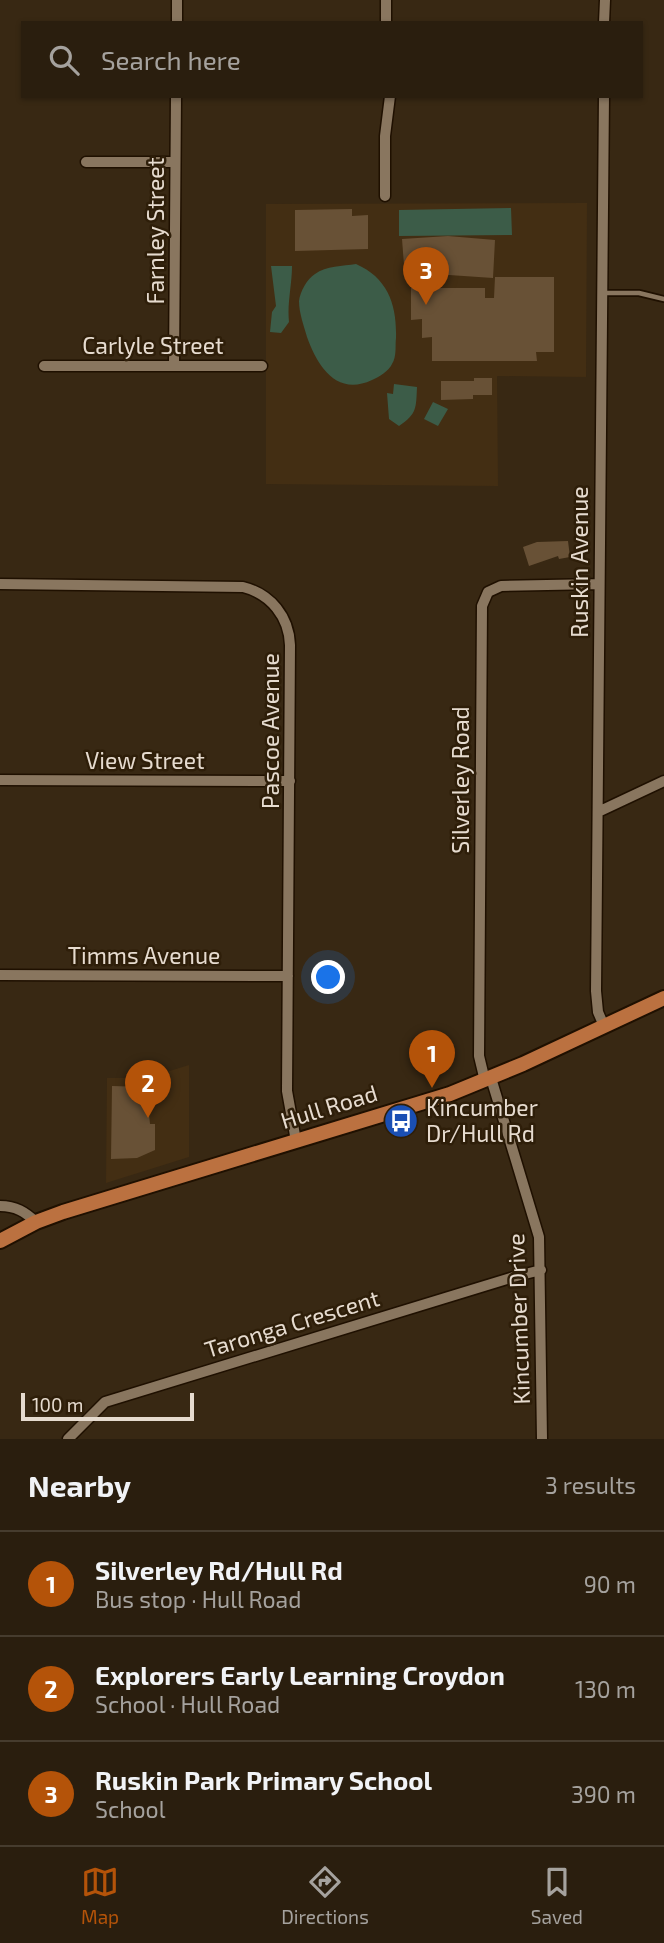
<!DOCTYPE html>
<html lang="en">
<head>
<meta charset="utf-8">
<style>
	:root { --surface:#2a1e0e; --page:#322717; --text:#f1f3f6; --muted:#a5a29e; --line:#463c2e; --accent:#b45309 }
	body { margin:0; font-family:"Exo 2",sans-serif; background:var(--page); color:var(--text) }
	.scale { position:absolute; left:21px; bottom:18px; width:173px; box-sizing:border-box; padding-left:7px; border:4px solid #e6dbcf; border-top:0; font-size:19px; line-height:24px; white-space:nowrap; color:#e6dbcf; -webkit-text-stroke:5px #2e1e09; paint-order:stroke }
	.you { position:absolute; left:329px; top:978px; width:24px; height:24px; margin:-18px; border:5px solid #fff; border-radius:50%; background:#1a73e8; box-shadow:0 0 0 10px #1a73e833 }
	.badge { display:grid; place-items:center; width:46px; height:46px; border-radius:50%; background:var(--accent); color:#fff; font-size:23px; font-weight:700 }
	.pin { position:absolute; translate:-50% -58px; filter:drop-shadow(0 2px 4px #0008) }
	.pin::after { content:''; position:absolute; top:37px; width:24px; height:21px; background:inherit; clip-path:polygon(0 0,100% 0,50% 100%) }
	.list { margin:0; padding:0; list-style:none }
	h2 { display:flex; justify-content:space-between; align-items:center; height:91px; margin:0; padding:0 28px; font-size:30px }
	h2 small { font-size:23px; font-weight:400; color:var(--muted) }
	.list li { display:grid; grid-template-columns:46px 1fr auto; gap:21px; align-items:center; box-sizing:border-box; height:105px; padding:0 28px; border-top:2px solid var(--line) }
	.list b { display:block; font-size:26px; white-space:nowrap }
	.list p { margin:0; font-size:23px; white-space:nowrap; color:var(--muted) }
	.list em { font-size:23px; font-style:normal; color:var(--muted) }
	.icon { flex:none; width:38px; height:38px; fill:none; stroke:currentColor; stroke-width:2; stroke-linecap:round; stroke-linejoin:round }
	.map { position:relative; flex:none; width:664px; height:1439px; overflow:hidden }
	.search { position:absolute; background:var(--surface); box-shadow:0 2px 5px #0004; left:21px; right:21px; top:21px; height:77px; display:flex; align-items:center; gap:18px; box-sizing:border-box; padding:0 24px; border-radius:0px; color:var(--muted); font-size:26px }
	.sheet { height:406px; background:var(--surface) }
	nav { display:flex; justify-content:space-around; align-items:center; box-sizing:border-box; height:98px; border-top:2px solid var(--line); background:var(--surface); font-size:19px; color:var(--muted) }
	nav a { display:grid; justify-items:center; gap:4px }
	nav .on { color:var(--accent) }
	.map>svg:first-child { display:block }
	.built { fill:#432e13 }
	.green { fill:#3c5c48 }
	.building { fill:#685136 }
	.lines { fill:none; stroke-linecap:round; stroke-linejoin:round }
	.service-casing { stroke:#1f1000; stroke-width:8 }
	.minor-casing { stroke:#1f1000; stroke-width:13 }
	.primary-casing { stroke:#1f1000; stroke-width:18 }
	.service { stroke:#89765f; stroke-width:4.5 }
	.minor { stroke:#89765f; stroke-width:10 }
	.primary { stroke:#bb7140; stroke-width:14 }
	.labels { text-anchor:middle; stroke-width:5; stroke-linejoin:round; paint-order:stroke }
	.street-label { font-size:23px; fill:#e6dbcf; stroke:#2e1e09 }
	.poi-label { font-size:23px; fill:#e6dbcf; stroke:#2e1e09; text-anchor:start }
</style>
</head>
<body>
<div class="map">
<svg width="664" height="1439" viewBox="0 0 664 1439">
	<rect width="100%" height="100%" fill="#382813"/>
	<path class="built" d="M587 203 586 377 497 376 498 486 266 484V204Z
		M189 1065V1157L106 1183 107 1078H147Z"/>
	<path class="green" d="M511 208 512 235 399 236V210Z
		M356 264C388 278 397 305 396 338 395 346 397 356 392 364 389 371 379 377 372 380 336 397 317 365 307 337 304 326 299 313 299 301 300 292 307 279 315 274 326 266 343 266 356 264Z
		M271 266H292C292 285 287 303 289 322L281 333 270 332 272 312 276 306Z
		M394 384 417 387C416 408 417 414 399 426L389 419 387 393 393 394Z
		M433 402 448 409 438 426 424 419Z"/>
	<path class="building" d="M352 209V216L368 215V249L295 251V210Z
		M448 236 495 240 493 278 449 275 405 278 402 239Z
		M495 277H554V352H536L537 361H432V337L422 338V319L411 320V288H485V298H494Z
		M474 378H492V395H473V399L441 400V381H474Z
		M568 541 570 557 559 559 558 556 529 566 523 547 537 542Z
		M112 1086 146 1087 150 1124H155V1150L137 1158 111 1159Z"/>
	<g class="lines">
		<g class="service-casing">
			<path id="service" d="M603 293H639L664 299"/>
		</g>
		<g class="minor-casing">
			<path id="minor" d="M386 0V23
				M177 23V0
				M604 23 605 0
				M604 96 596 991 598 1012 604 1026
				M86 162H175
				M385 196V136L390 96
				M174 365 176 96
				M44 366H262
				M0 584 243 587C271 594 289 617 290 645L287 1091 296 1141
				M0 780 290 781
				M598 812 664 781
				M0 975 288 976
				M491 1078 539 1237 542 1439
				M485 1081 479 1056 482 606 488 592 501 586 599 584
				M0 1206C16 1206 25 1212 36 1222
				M68 1439 105 1402 517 1276 541 1270"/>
		</g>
		<g class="primary-casing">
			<path id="primary" d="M0 1241 36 1222 63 1212 450 1094 523 1064 664 998"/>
		</g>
		<use href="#service" class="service"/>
		<use href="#minor" class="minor"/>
		<use href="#primary" class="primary"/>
	</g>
	<defs>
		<g id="bus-disc" transform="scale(1.75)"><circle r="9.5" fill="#1a4fb4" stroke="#2e1e09"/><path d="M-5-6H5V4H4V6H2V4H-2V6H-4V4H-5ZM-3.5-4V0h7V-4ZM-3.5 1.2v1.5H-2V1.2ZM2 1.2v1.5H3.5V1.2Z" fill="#fff"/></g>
	</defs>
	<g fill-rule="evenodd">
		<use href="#bus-disc" x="401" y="1121"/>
	</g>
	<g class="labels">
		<g class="street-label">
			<text transform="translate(156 231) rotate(-90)" y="8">Farnley Street</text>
			<text x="153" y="354">Carlyle Street</text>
			<text transform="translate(580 562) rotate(-90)" y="8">Ruskin Avenue</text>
			<text transform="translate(271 731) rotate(-90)" y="8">Pascoe Avenue</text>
			<text x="145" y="769">View Street</text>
			<text transform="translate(461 780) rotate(-90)" y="8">Silverley Road</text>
			<text x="144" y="964">Timms Avenue</text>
			<text transform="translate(329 1107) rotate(-17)" y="8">Hull Road</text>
			<text transform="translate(519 1319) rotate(-92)" y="8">Kincumber Drive</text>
			<text transform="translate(292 1324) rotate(-17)" y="8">Taronga Crescent</text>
		</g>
		<g class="poi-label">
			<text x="426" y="1116">Kincumber<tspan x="426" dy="26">Dr/Hull Rd</tspan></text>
		</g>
	</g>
</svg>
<div class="scale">100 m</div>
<div class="you"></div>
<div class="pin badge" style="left:432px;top:1088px">1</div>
<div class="pin badge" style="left:148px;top:1118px">2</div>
<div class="pin badge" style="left:426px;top:305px">3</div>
<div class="search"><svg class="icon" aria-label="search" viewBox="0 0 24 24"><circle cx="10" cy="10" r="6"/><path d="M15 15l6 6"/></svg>Search here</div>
</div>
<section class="sheet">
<h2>Nearby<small>3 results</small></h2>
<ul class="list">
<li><span class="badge">1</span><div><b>Silverley Rd/Hull Rd</b><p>Bus stop · Hull Road</p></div><em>90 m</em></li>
<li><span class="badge">2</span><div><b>Explorers Early Learning Croydon</b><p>School · Hull Road</p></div><em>130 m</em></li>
<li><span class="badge">3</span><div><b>Ruskin Park Primary School</b><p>School</p></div><em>390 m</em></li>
</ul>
</section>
<nav>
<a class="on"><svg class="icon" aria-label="map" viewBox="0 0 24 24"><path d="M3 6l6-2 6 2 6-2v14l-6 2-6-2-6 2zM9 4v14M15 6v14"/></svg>Map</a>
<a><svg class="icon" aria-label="directions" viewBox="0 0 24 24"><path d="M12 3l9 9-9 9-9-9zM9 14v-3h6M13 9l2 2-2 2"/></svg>Directions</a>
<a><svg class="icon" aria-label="saved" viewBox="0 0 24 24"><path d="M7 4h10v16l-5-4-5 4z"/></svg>Saved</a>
</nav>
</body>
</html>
